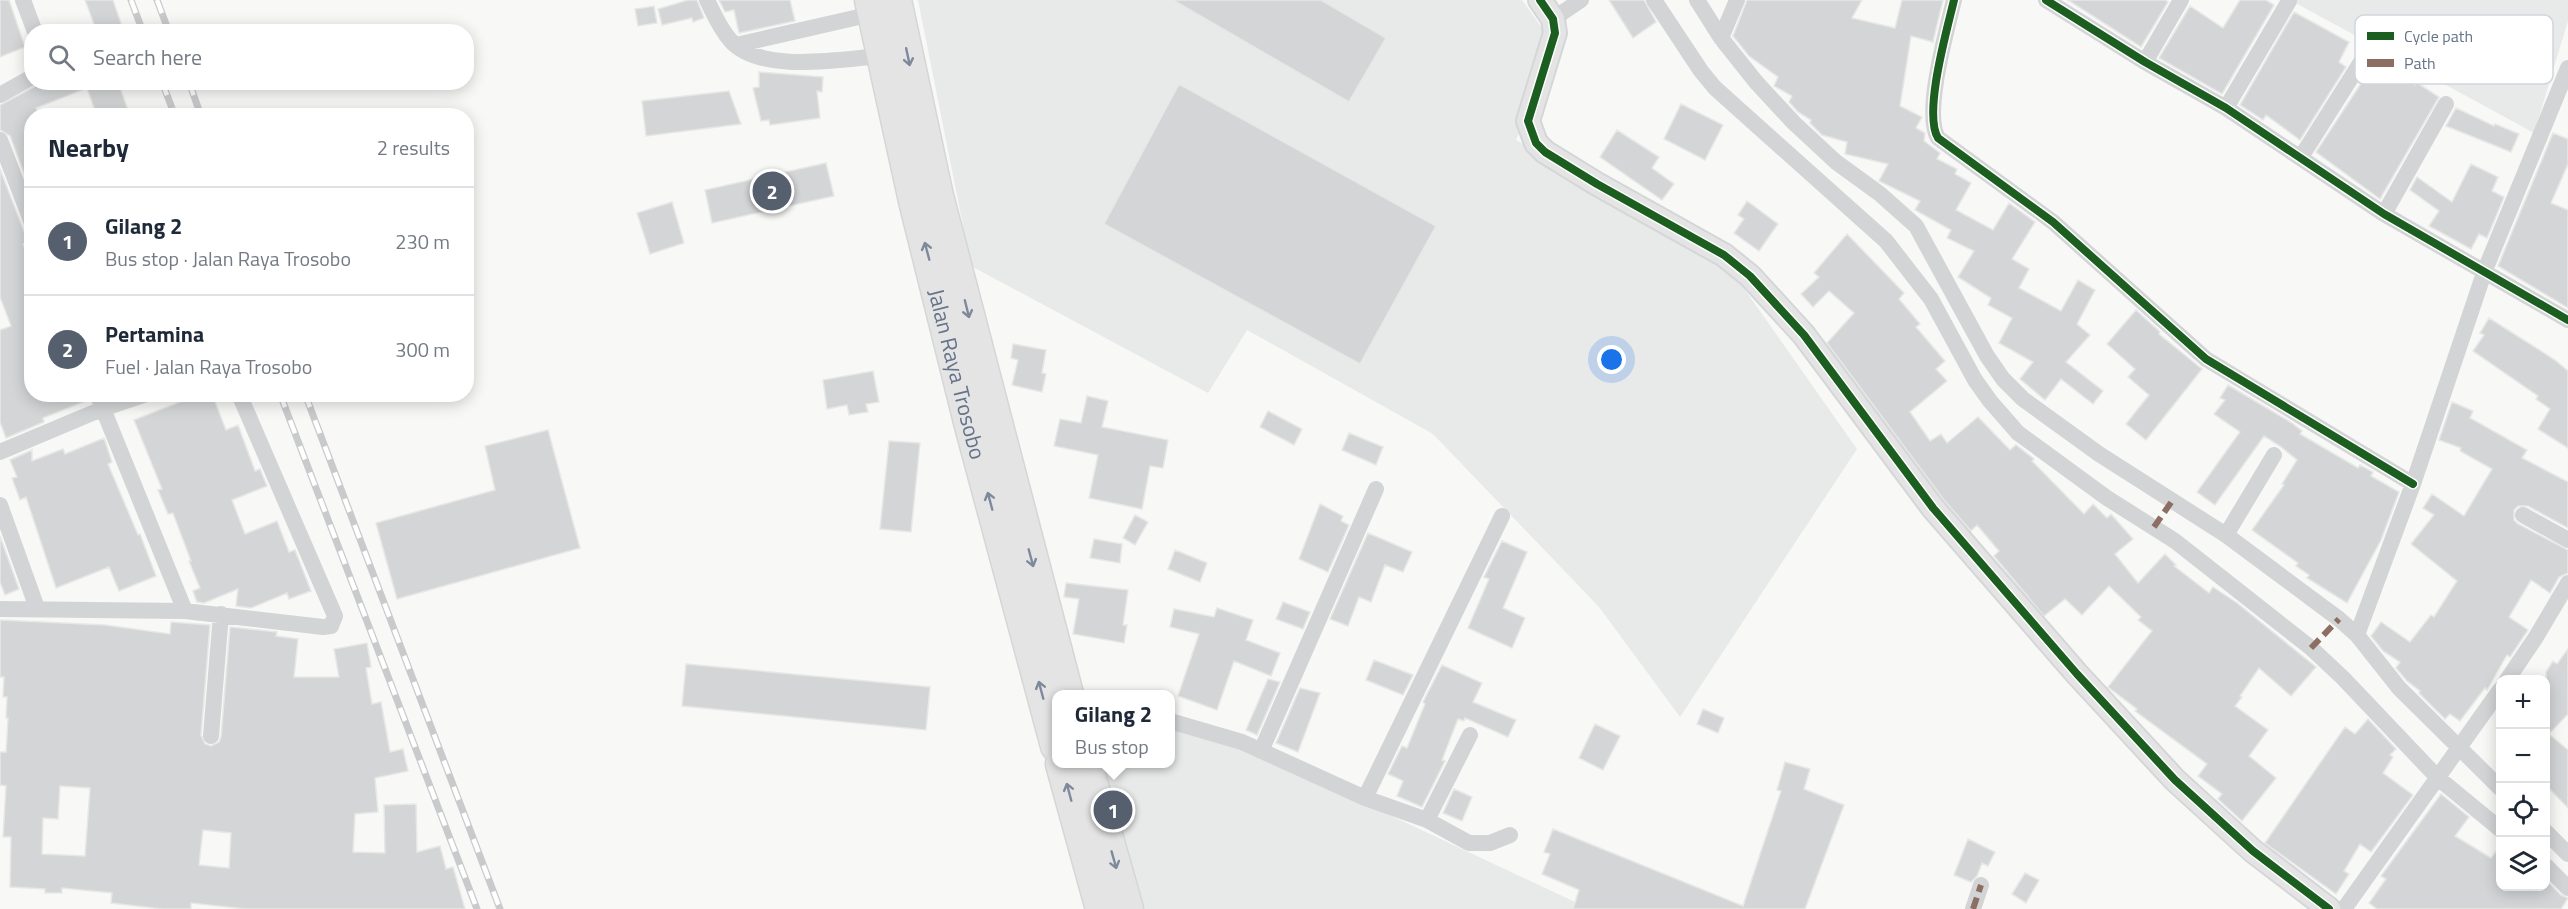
<!DOCTYPE html>
<html lang="en">
<head>
<meta charset="utf-8">
<style>
	:root { --surface:#fff; --page:#f2f2f3; --text:#1f2937; --muted:#747a83; --line:#e0e1e3; --accent:#555f6d }
	body { margin:0; font-family:"Titillium Web",sans-serif; background:var(--page); color:var(--text) }
	.controls { position:absolute; right:18px; bottom:18px; display:grid; overflow:hidden; border-radius:12px; box-shadow:0 3px 15px #0003 }
	.controls button { width:54px; height:54px; display:grid; place-items:center; padding:0; border:0; border-bottom:2px solid var(--line); background:var(--surface); color:var(--text); font:30px sans-serif }
	.you { position:absolute; left:1612px; top:360px; width:21px; height:21px; margin:-15px; border:4px solid #fff; border-radius:50%; background:#1a73e8; box-shadow:0 0 0 9px #1a73e833 }
	.badge { display:grid; place-items:center; width:39px; height:39px; border-radius:50%; background:var(--accent); color:#fff; font-size:20px; font-weight:700 }
	.pin { position:absolute; translate:-50% -50%; border:3px solid #fff; box-shadow:0 2px 6px #0006 }
	.popup { position:absolute; left:1052px; top:690px; width:123px; height:78px; box-sizing:border-box; display:grid; place-content:center; border-radius:12px; background:var(--surface); filter:drop-shadow(0 2px 4px #0005); font-size:20px; white-space:nowrap; color:var(--muted) }
	.popup b { font-size:22px; color:var(--text) }
	.popup::after { content:''; position:absolute; left:50%; top:100%; margin-left:-12px; border:12px solid transparent; border-top-color:var(--surface) }
	.list { margin:0; padding:0; list-style:none }
	h2 { display:flex; justify-content:space-between; align-items:center; height:78px; margin:0; padding:0 24px; font-size:26px }
	h2 small { font-size:20px; font-weight:400; color:var(--muted) }
	.list li { display:grid; grid-template-columns:39px 1fr auto; gap:18px; align-items:center; box-sizing:border-box; height:108px; padding:0 24px; border-top:2px solid var(--line) }
	.list b { display:block; font-size:22px; white-space:nowrap }
	.list p { margin:0; font-size:20px; white-space:nowrap; color:var(--muted) }
	.list em { font-size:20px; font-style:normal; color:var(--muted) }
	.icon { flex:none; width:33px; height:33px; fill:none; stroke:currentColor; stroke-width:2; stroke-linecap:round; stroke-linejoin:round }
	.map { position:relative; flex:none; width:2568px; height:909px; overflow:hidden }
	.search { position:absolute; background:var(--surface); box-shadow:0 3px 15px #0003; left:24px; top:24px; width:450px; height:66px; display:flex; align-items:center; gap:15px; box-sizing:border-box; padding:0 21px; border-radius:24px; color:var(--muted); font-size:22px }
	.panel { position:absolute; background:var(--surface); box-shadow:0 3px 15px #0003; left:24px; top:108px; width:450px; height:294px; border-radius:24px }
	.map>svg:first-child { display:block }
	.built { fill:#e8e9e9 }
	.building { fill:#d4d5d6; stroke:#e7e7e6; stroke-width:1.5; fill-rule:evenodd }
	.lines { fill:none; stroke-linecap:round; stroke-linejoin:round }
	.secondary-casing { stroke:#d4d6d7; stroke-width:26 }
	.highway-casing { stroke:#d5d6d6; stroke-width:33 }
	.street { stroke:#d3d4d5; stroke-width:16 }
	.secondary { stroke:#e4e4e5; stroke-width:22 }
	.highway { stroke:#e4e4e5; stroke-width:30 }
	.rail-casing { stroke:#c9cacb; stroke-width:7 }
	.rail { stroke:#fff; stroke-width:4.5; stroke-dasharray:14; stroke-linecap:butt }
	.quiet { stroke:#8d6e63; stroke-width:6; stroke-dasharray:12 6; stroke-linecap:butt }
	.cycleway-casing { stroke:#fff; stroke-width:11 }
	.cycleway { stroke:#1b5e20; stroke-width:8 }
	.oneway { stroke:#7e8a9b }
	.labels { text-anchor:middle; stroke-width:6; stroke-linejoin:round; paint-order:stroke }
	.street-label { font-size:22px; fill:#657489; stroke:#fff }
	.key { fill:#fff; stroke:#d1d5dc; stroke-width:1.5 }
	.key-label { font-size:16px; fill:#657489 }
</style>
</head>
<body>
<div class="map">
<svg width="2568" height="909" viewBox="0 0 2568 909">
	<rect width="100%" height="100%" fill="#f8f8f7"/>
	<path class="built" d="M918 0H1522L1555 46 1516 140 1731 270 1857 449 1680 717 1599 607 1433 434 1247 330 1208 393 971 266Z
		M2290 0H2568V21L2534 133Z
		M1170 714H1174L1590 909H1144L1101 764H1170Z"/>
	<path class="building" d="M0 0H9L25 47 0 57Z
		M85 0H113L124 32H97Z
		M688 0H697L704 18 693 22 692 18 662 25 658 9Z
		M719 0H790L795 21 739 33 734 10 725 12Z
		M1173 0H1321L1386 38 1349 102Z
		M1609 0H1644L1656 22 1633 38Z
		M1747 0H1862L1852 18 1895 28 1902 0H1943L1933 42 1911 36 1900 106 1922 117 1916 128 1925 133 1924 141 1940 153 1937 159 1957 169 1955 174 1971 183 1956 210 1993 230 2009 203 2035 222 2012 259 2029 269 2019 288 2061 311 2078 280 2095 290 2077 324 2090 335 2066 362 2103 391 2093 404 2061 379 2045 400 2020 379 2033 362 1999 343 2012 318 1988 305 1991 298 1958 277 1974 251 1947 238 1951 230 1915 210 1920 201 1879 181 1888 164 1845 154 1847 142 1822 135 1810 123 1811 120 1798 112 1789 102 1792 96 1774 86 1778 77 1749 56 1733 36Z
		M2068 0H2165L2168 2 2141 47Z
		M2240 0H2266L2274 5 2222 94 2159 58 2190 6 2223 28Z
		M654 6 657 23 638 26 635 9Z
		M2294 12 2349 42 2339 62 2346 67 2300 140 2266 115 2263 120 2240 105Z
		M2379 56 2415 85 2416 82 2439 97 2380 199 2316 152Z
		M759 72 823 77 822 92 817 91 820 118 770 125 769 120 761 121 753 88 759 87Z
		M43 82H118L130 116H97L87 88 36 108 39 116H32V170L24 173 10 136 0 130V105Z
		M1179 84 1436 226 1360 364 1104 224Z
		M729 91 741 124 646 136 642 101Z
		M1681 104 1723 125 1705 160 1664 139Z
		M2456 108 2494 126 2495 124 2519 134 2511 152 2446 126Z
		M1617 130 1659 157 1652 168 1674 184 1662 200 1600 157Z
		M2553 133 2568 139V164L2551 203 2568 210V308L2498 266Z
		M826 163 834 196 712 223 705 190Z
		M2471 164 2498 177 2492 191 2504 197 2487 238 2479 234 2471 249 2429 226 2439 211 2410 190 2417 177 2452 202Z
		M0 169 28 242 23 244 32 266V394H87L88 400 43 418 44 422 6 438 0 422V330L11 326 0 297Z
		M1747 201 1778 224 1759 251 1734 233 1744 219 1738 215Z
		M672 202 684 243 650 254 637 213Z
		M1847 234 1904 293 1899 299 1920 324 1916 327 1945 361 1936 369 1947 381 1910 412 1930 441 1941 434 1947 443 1978 417 2010 450 2016 445 2034 459 2032 461 2084 514 2093 504 2107 518 2111 514 2133 539 2115 554 2138 583 2165 554 2176 565 2174 566 2209 593 2213 587 2237 603 2316 667 2291 696 2259 668 2240 696 2242 697 2235 706 2268 730 2249 756 2276 778 2242 821 2218 799 2222 794 2198 776 2207 764 2135 711 2137 709 2108 687 2152 631 2138 620 2141 617 2109 586 2082 615 2065 599 2044 616 1994 556 1999 551 1977 525 1971 531 1944 500 1827 343 1854 313 1829 291 1813 307 1801 294 1819 277 1814 273Z
		M2136 310 2160 332 2159 334 2202 369 2146 440 2126 424 2149 395 2128 377 2135 369 2107 344Z
		M2489 318 2555 360 2568 371V448L2538 429 2550 409 2536 399 2538 396 2473 351 2484 335 2480 333Z
		M1013 344 1046 350 1042 373 1046 374 1042 392 1012 385 1018 360 1011 358Z
		M873 371 879 402 866 404 868 412 849 415 847 405 827 409 823 380Z
		M2228 385 2292 423 2302 431 2300 434 2358 468 2360 465 2373 472 2371 476 2399 492 2381 540 2347 603 2307 578 2309 575 2296 566 2298 563 2252 530 2284 485 2282 484 2297 460 2280 446 2264 436 2215 505 2197 492 2240 432 2214 414 2225 400 2220 398Z
		M200 394H212L226 430 238 425 255 471 260 469 267 486 232 500 245 534 277 521 289 552 295 550 311 591 289 599 287 593 251 608 236 606 238 589 204 603 197 602 193 591 200 588 189 561H191L173 513 168 514 158 490 162 489 134 420Z
		M1087 396 1108 401 1102 427 1168 440 1163 468 1150 466 1142 509 1089 498 1098 455 1054 446 1060 419 1081 423Z
		M2452 402 2473 411 2470 418 2527 450 2522 458 2568 482V528L2528 506H2518L2514 510V520L2518 524 2568 550V573L2559 577 2550 593 2531 580 2509 617 2528 630 2510 657 2507 655 2487 690 2485 688 2460 721 2450 714 2445 719 2419 693 2420 691 2407 681 2396 668 2400 662 2383 651 2371 636 2381 622 2410 642 2431 615 2434 617 2457 581 2411 544 2434 515 2423 508 2432 494 2464 516 2492 469 2460 451 2461 448 2439 440Z
		M1268 411 1302 429 1294 445 1260 427Z
		M548 430 580 548 397 599 376 523 495 490 485 446Z
		M1349 433 1383 447 1376 465 1342 450Z
		M104 438 112 462 108 464 138 535 140 534 156 576 119 591 109 567 56 588 26 497 20 500 12 478 17 477 10 460 32 450V461L63 449 65 454Z
		M889 441 920 443 911 532 880 529Z
		M1320 504 1343 516 1341 521 1349 525 1328 572 1299 559Z
		M1135 515 1148 522 1135 545 1123 538Z
		M1368 533 1412 552 1403 572 1385 565 1371 602 1359 597 1348 626 1330 619Z
		M0 536 19 589 5 595 0 582Z
		M1094 539 1122 544 1120 563 1090 558Z
		M1502 541 1527 552 1503 608 1525 618 1512 648 1468 628 1489 579 1484 577Z
		M1175 550 1207 563 1200 582 1168 569Z
		M1066 583 1128 590 1123 625H1127L1124 643 1073 634 1079 599 1064 597Z
		M1283 602 1310 612 1303 629 1276 619Z
		M1217 608 1253 620 1246 640 1280 653 1271 676 1234 661 1217 710 1178 696 1199 634 1170 627 1174 609 1214 617Z
		M0 620 105 625 170 634 171 622 210 625 201 735 205 744 211 746 219 742 221 737 230 627 277 632 276 636 298 639 294 677H339L334 649 367 643 371 667 366 668 372 704 381 702 390 752 403 749 408 771 375 778 378 812 355 814 353 852 385 853 384 805 416 804 417 852 440 846 446 869 453 867 465 909H246L191 903V909H162L111 903 112 893 62 888V893H45V889L10 887 11 837H3L6 786 0 785V752H6L8 718H6L7 697H3L4 677H0ZM60 786 90 788 85 856 42 854 43 818 58 819ZM203 830 231 833 229 868 199 865Z
		M2568 649V714L2549 734 2568 750V808L2546 785V672L2553 661 2557 664Z
		M1374 660 1413 675 1403 695 1366 680Z
		M686 664 930 687 926 730 682 706Z
		M1442 665 1482 683 1473 702 1516 720 1508 737 1465 718 1464 721 1458 719 1442 760 1445 761 1422 807 1397 796 1403 781 1388 774 1402 746 1407 748 1425 704 1423 702Z
		M1268 679 1280 682 1257 735 1246 730Z
		M1300 688 1320 693 1298 752 1276 743Z
		M1703 709 1724 718 1718 733 1697 724Z
		M2368 719 2396 749 2390 755 2393 757 2383 773 2413 795 2371 852 2360 844 2344 871 2349 874 2336 894 2265 843 2345 727 2355 734Z
		M1595 724 1620 736 1603 770 1579 758Z
		M1785 762 1810 769 1804 789 1844 805 1805 909H1573L1579 890 1542 874 1550 854 1544 852 1553 829 1743 906 1781 791 1777 790Z
		M1454 789 1472 797 1462 821 1443 813Z
		M2441 794 2469 817 2455 836 2491 858 2500 846V886H2546V880L2561 895 2568 898 2561 909H2377L2369 903 2386 879 2381 876Z
		M1968 839 1995 852 1988 866 1982 863 1977 876 1971 882 1954 875Z
		M2025 873 2039 880 2026 903 2012 894Z"/>
	<g class="lines">
		<g class="secondary-casing">
			<path id="secondary" d="M1540 0 1553 19 1555 33 1528 121 1536 143 1545 152 1597 184 1724 255 1750 276 1804 335 1933 508 2077 674 2175 780 2253 851 2329 909"/>
		</g>
		<g class="highway-casing">
			<g id="highway">
				<path id="s1" d="M870 0 914 201 970 426 1056 746"/>
				<path d="M896 0 938 196 1068 694"/>
				<path d="M1061 764 1101 909"/>
				<path d="M1087 764 1128 909"/>
			</g>
		</g>
		<path class="street" d="M23 0 35 32
			M707 0C714 14 720 29 731 41 761 74 841 59 881 56
			M1654 0 1701 71 1715 88 1886 241 1931 299 1975 380 1990 401 2018 433 2107 498 2175 541 2311 648 2343 678 2438 778 2500 829
			M1697 0 1721 38 1756 82 1794 123 1836 162 1880 194 1916 226 1987 356 2003 379 2023 399 2099 454 2226 535 2339 619 2357 635 2399 688 2500 788
			M1954 0C1947 30 1923 113 1938 138L2053 222 2206 359 2413 484
			M2046 0 2145 62 2226 108 2384 214 2568 320
			M1553 19 1581 0
			M1721 38 1737 0
			M736 45 872 14
			M2145 62 2181 0
			M0 95 32 77
			M2226 108 2289 1
			M0 140 32 223
			M2301 157 2368 51
			M2384 214 2446 104
			M97 394 185 611
			M0 452 102 409 147 394
			M0 505 37 608
			M2523 515 2568 540
			M2226 535 2274 455
			M0 609 185 611 323 627 331 626 335 616 239 394
			M2357 635 2413 484 2485 270 2568 68
			M2507 680 2536 637 2568 583
			M1170 721 1242 742 1365 798 1427 820 1469 843H1490L1510 835
			M211 736 221 614
			M1261 751 1376 489
			M1365 798 1502 516
			M1427 820 1470 735
			M2546 832 2568 854
			M2546 866 2568 888
			M1973 909 1981 885
			M2344 909 2500 690"/>
		<use href="#secondary" class="secondary"/>
		<use href="#highway" class="highway"/>
		<g class="rail-casing">
			<path id="rail" d="M131 0 143 32
				M157 0 169 32
				M162 82 175 116
				M189 82 201 116
				M280 394 477 909
				M305 394 500 909"/>
		</g>
		<use href="#rail" class="rail"/>
		<path class="quiet" d="M2154 527 2172 501
			M2311 648 2339 619
			M1973 909 1981 885"/>
		<g class="cycleway-casing">
			<path id="cycleway" d="M1540 0 1553 19 1555 33 1528 121 1536 143 1545 152 1597 184 1724 255 1750 276 1804 335 1933 508 2077 674 2175 780 2253 851 2329 909
				M1954 0C1947 30 1923 113 1938 138L2053 222 2206 359 2413 484
				M2046 0 2145 62 2226 108 2384 214 2568 320"/>
		</g>
		<use href="#cycleway" class="cycleway"/>
	</g>
	<defs><path id="oneway-shaft" d="M-6 0H5M1.5-3L5.5 0L1.5 3" fill="none" stroke-width="1.6" stroke-linecap="round" stroke-linejoin="round" transform="scale(1.5)"/></defs>
	<g class="oneway">
		<use href="#oneway-shaft" transform="translate(908 57) rotate(78)"/>
		<use href="#oneway-shaft" transform="translate(927 251) rotate(-105)"/>
		<use href="#oneway-shaft" transform="translate(967 309) rotate(76)"/>
		<use href="#oneway-shaft" transform="translate(990 501) rotate(-105)"/>
		<use href="#oneway-shaft" transform="translate(1031 558) rotate(75)"/>
		<use href="#oneway-shaft" transform="translate(1041 690) rotate(-105)"/>
		<use href="#oneway-shaft" transform="translate(1069 792) rotate(-105)"/>
		<use href="#oneway-shaft" transform="translate(1114 860) rotate(74)"/>
	</g>
	<g class="labels">
		<g class="street-label">
			<text dy="8" stroke="none"><textPath href="#s1" startOffset="384">Jalan Raya Trosobo</textPath></text>
		</g>
	</g>
	<rect x="2355" y="15" width="198" height="69" rx="9" class="key"/>
	<rect x="2367" y="32" width="27" height="8" fill="#1b5e20"/>
	<rect x="2367" y="59" width="27" height="8" fill="#8d6e63"/>
	<g class="key-label">
		<text x="2404" y="42">Cycle path</text>
		<text x="2404" y="69">Path</text>
	</g>
</svg>
<div class="controls">
<button>+</button>
<button>−</button>
<button><svg class="icon" aria-label="locate" viewBox="0 0 24 24"><circle cx="12" cy="12" r="6"/><path d="M12 2v4M12 18v4M2 12h4M18 12h4"/></svg></button>
<button><svg class="icon" aria-label="layers" viewBox="0 0 24 24"><path d="M12 4l9 5-9 5-9-5zM3 14l9 5 9-5"/></svg></button>
</div>
<div class="you"></div>
<div class="pin badge" style="left:1113px;top:810px">1</div>
<div class="popup"><b>Gilang 2</b>Bus stop</div>
<div class="pin badge" style="left:772px;top:191px">2</div>
<div class="search"><svg class="icon" aria-label="search" viewBox="0 0 24 24"><circle cx="10" cy="10" r="6"/><path d="M15 15l6 6"/></svg>Search here</div>
<section class="panel">
<h2>Nearby<small>2 results</small></h2>
<ul class="list">
<li><span class="badge">1</span><div><b>Gilang 2</b><p>Bus stop · Jalan Raya Trosobo</p></div><em>230 m</em></li>
<li><span class="badge">2</span><div><b>Pertamina</b><p>Fuel · Jalan Raya Trosobo</p></div><em>300 m</em></li>
</ul>
</section>
</div>
</body>
</html>
